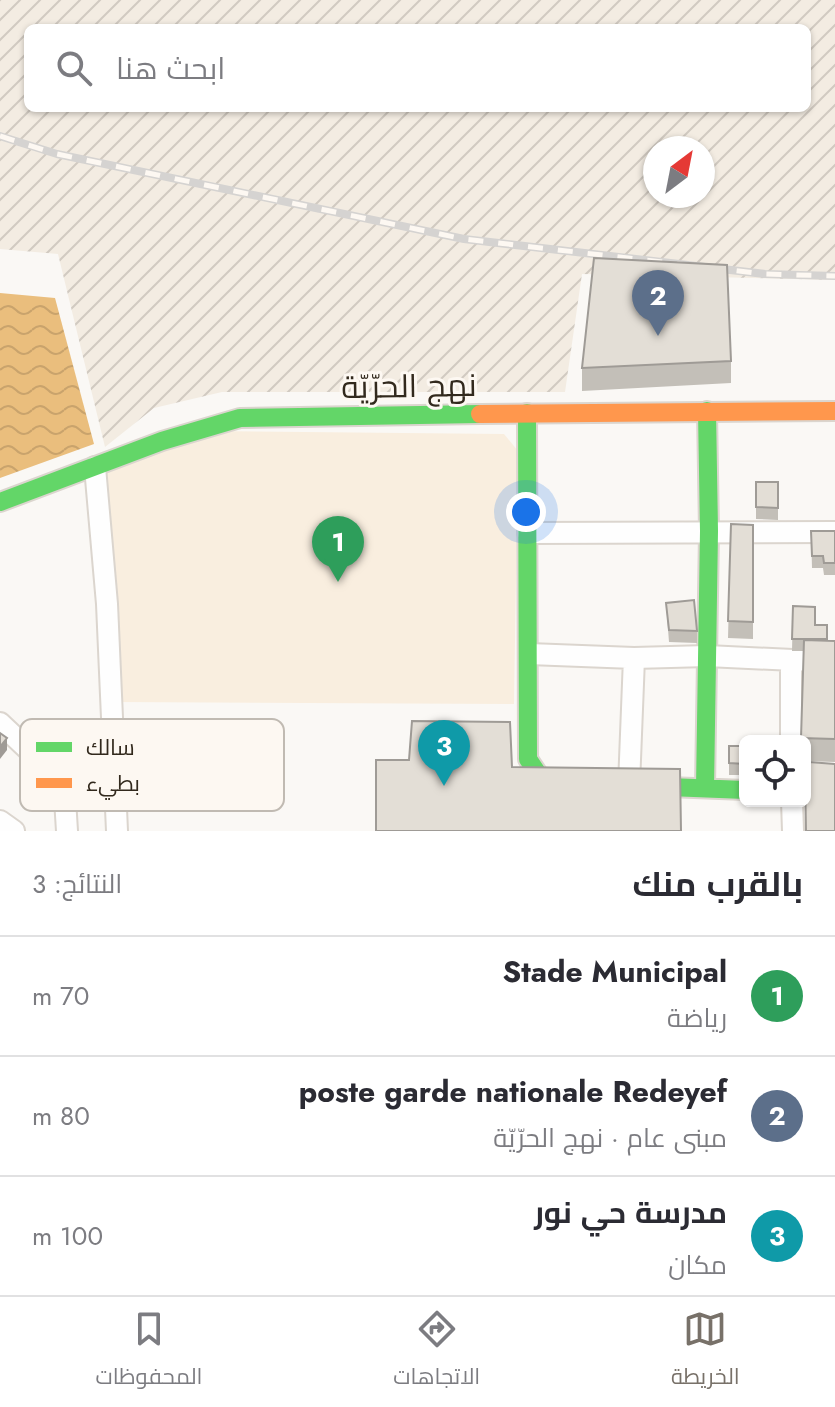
<!DOCTYPE html>
<html lang="ar">
<head>
<meta charset="utf-8">
<style>
	:root { --surface:#fff; --page:#f7f7f7; --text:#2b2b33; --muted:#7c7c81; --line:#e1e1e2; --accent:#787169 }
	body { margin:0; font-family:Jost,Cairo,sans-serif; background:var(--page); color:var(--text); direction:rtl }
	.controls { position:absolute; right:24px; bottom:24px; display:grid; overflow:hidden; border-radius:12px; box-shadow:0 2px 6px #0004 }
	.controls button { width:72px; height:72px; display:grid; place-items:center; padding:0; border:0; border-bottom:2px solid var(--line); background:var(--surface); color:var(--text); font:40px sans-serif }
	.compass { position:absolute; left:643px; top:136px; width:72px; height:72px; border-radius:50%; background:var(--surface); box-shadow:0 2px 6px #0004; rotate:32deg }
	.you { position:absolute; left:526px; top:512px; width:28px; height:28px; margin:-20px; border:6px solid #fff; border-radius:50%; background:#1a73e8; box-shadow:0 0 0 12px #1a73e833 }
	.badge { display:grid; place-items:center; width:52px; height:52px; border-radius:50%; background:var(--accent); color:#fff; font-size:26px; font-weight:700 }
	.pin { position:absolute; translate:-50% -66px; filter:drop-shadow(0 2px 4px #0008) }
	.pin::after { content:''; position:absolute; top:42px; width:28px; height:24px; background:inherit; clip-path:polygon(0 0,100% 0,50% 100%) }
	.list { margin:0; padding:0; list-style:none }
	h2 { display:flex; justify-content:space-between; align-items:center; height:104px; margin:0; padding:0 32px; font-size:34px }
	h2 small { font-size:26px; font-weight:400; color:var(--muted) }
	.list li { display:grid; grid-template-columns:52px 1fr auto; gap:24px; align-items:center; box-sizing:border-box; height:120px; padding:0 32px; border-top:2px solid var(--line) }
	.list b { display:block; font-size:30px; white-space:nowrap }
	.list p { margin:0; font-size:26px; white-space:nowrap; color:var(--muted) }
	.list em { font-size:26px; font-style:normal; color:var(--muted) }
	.icon { flex:none; width:44px; height:44px; fill:none; stroke:currentColor; stroke-width:2; stroke-linecap:round; stroke-linejoin:round }
	.map { position:relative; flex:none; width:835px; height:831px; overflow:hidden; direction:ltr }
	.search { position:absolute; background:var(--surface); box-shadow:0 2px 6px #0004; left:24px; right:24px; top:24px; height:88px; display:flex; align-items:center; gap:20px; box-sizing:border-box; padding:0 28px; border-radius:12px; color:var(--muted); font-size:30px }
	.sheet { height:464px; background:var(--surface) }
	nav { display:flex; justify-content:space-around; align-items:center; box-sizing:border-box; height:112px; border-top:2px solid var(--line); background:var(--surface); font-size:22px; color:var(--muted) }
	nav a { display:grid; justify-items:center; gap:4px }
	nav .on { color:var(--accent) }
	.map>svg:first-child { display:block }
	.industrial { fill:url(#industrial-furrows); fill-rule:evenodd }
	.pitch { fill:#f9eedf }
	.water { fill:url(#water-waves) }
	.lines { fill:none; stroke-linecap:round; stroke-linejoin:round }
	.street-casing { stroke:#dbd5ce; stroke-width:24 }
	.fast-casing { stroke:#dbd5ce; stroke-width:22 }
	.slow-casing { stroke:#dbd5ce; stroke-width:22 }
	.street { stroke:#fefefe; stroke-width:20 }
	.fast { stroke:#63d668; stroke-width:18 }
	.slow { stroke:#ff974d; stroke-width:18 }
	.rail-casing { stroke:#d5d3d1; stroke-width:8 }
	.rail { stroke:#fdf8f2; stroke-width:5; stroke-dasharray:15; stroke-linecap:butt }
	.wall { fill:#c3bfb8 }
	.shaded-wall { fill:#9f9b96 }
	.building { fill:#e3ded6; stroke:#9f9b96; stroke-width:2 }
	.labels { text-anchor:middle; stroke-width:6; stroke-linejoin:round; paint-order:stroke }
	.street-label { font-size:32px; fill:#32291d; stroke:#fdf8f2 }
	.key { fill:#fdf8f2; stroke:#c0bab2; stroke-width:2 }
	.key-label { font-size:22px; fill:#32291d }
</style>
</head>
<body>
<div class="map">
<svg width="835" height="831" viewBox="0 0 835 831">
	<defs>
		<pattern id="industrial-furrows" width="10" height="10" patternUnits="userSpaceOnUse" patternTransform="scale(2)"><rect width="10" height="10" fill="#f3ece2"/><path d="M-1 1l2-2M0 10L10 0M9 11l2-2" fill="none" stroke="#d1cac1"/></pattern>
		<pattern id="water-waves" width="16" height="10" patternUnits="userSpaceOnUse" patternTransform="scale(2)"><rect width="16" height="10" fill="#eabe7d"/><path d="M0 5q4-4 8 0t8 0" fill="none" stroke="#c9a36c"/></pattern>
	</defs>
	<rect width="100%" height="100%" fill="#faf8f5"/>
	<path class="industrial" d="M0 0H835V280L582 274 565 392H222L154 408 105 447 58 254 0 249ZM28 28H807V108H28ZM655 148H703V196H655Z"/>
	<path class="pitch" d="M211 431 504 434 518 451 514 704 114 702 104 471Z"/>
	<path class="water" d="M0 293 55 298 94 444 0 478Z"/>
	<g class="lines">
		<g class="street-casing">
			<path id="street" d="M95 467 107 604 117 831
				M528 533 835 532
				M529 654 634 658 707 656 835 662
				M791 660V741
				M0 723 53 773 65 799 67 831
				M629 785 634 658
				M792 801 793 831
				M0 821 14 831"/>
		</g>
		<g class="fast-casing">
			<path id="fast" d="M527 413 528 759 540 777 561 783
				M0 502 162 441 240 418 480 414
				M643 786 745 790
				M705 788 709 531 707 411"/>
		</g>
		<g class="slow-casing">
			<path id="slow" d="M480 414 835 411"/>
		</g>
		<use href="#street" class="street"/>
		<use href="#fast" class="fast"/>
		<use href="#slow" class="slow"/>
		<g class="rail-casing">
			<path id="rail" d="M0 136 57 154 464 239 765 274 835 276"/>
		</g>
		<use href="#rail" class="rail"/>
	</g>
	<path class="wall" d="M731 361V383L582 391V368Z
		M756 482H778V520L756 519Z
		M731 524 753 525V639L728 638Z
		M811 531H835V575H824L823 568H812Z
		M666 603 697 631V643L669 642Z
		M793 606 815 625H827V641H835V762L805 761V741H801L804 651H792Z
		M729 746H745V775H729Z"/>
	<path class="shaded-wall" d="M7 738V750L0 759V747Z"/>
	<path class="building" d="M594 258 727 265 731 361 582 368Z
		M756 482H778V508L756 507Z
		M731 524 753 525V622L728 621Z
		M811 531H835V563H824L823 556H812Z
		M694 600 697 631 669 630 666 603Z
		M793 606 815 607V625H827V639H792Z
		M804 640 835 641V739L801 738Z
		M412 721 510 722 512 767 680 769 681 831H376V760H409Z
		M0 733 7 738 0 747Z
		M729 746H745V764L729 763Z
		M809 762 835 764V831H806L805 773Z"/>
	<g class="labels">
		<g class="street-label">
			<text transform="translate(409 386) rotate(-1)" y="11">نهج الحرّيّة</text>
		</g>
	</g>
	<rect x="20" y="719" width="264" height="92" rx="12" class="key"/>
	<rect x="36" y="742" width="36" height="10" fill="#63d668"/>
	<rect x="36" y="778" width="36" height="10" fill="#ff974d"/>
	<g class="key-label">
		<text x="86" y="755">سالك</text>
		<text x="86" y="791">بطيء</text>
	</g>
</svg>
<div class="controls">
<button><svg class="icon" aria-label="locate" viewBox="0 0 24 24"><circle cx="12" cy="12" r="6"/><path d="M12 2v4M12 18v4M2 12h4M18 12h4"/></svg></button>
</div>
<svg class="compass" viewBox="-18 -18 36 36"><path d="M0-13l5 13h-10z" fill="#e53935"/><path d="M0 13l5-13h-10z" fill="#7c7c81"/></svg>
<div class="you"></div>
<div class="pin badge" style="left:338px;top:582px;background:#2e9e5b">1</div>
<div class="pin badge" style="left:658px;top:336px;background:#5c6f8a">2</div>
<div class="pin badge" style="left:444px;top:786px;background:#0f9aa8">3</div>
<div class="search"><svg class="icon" aria-label="search" viewBox="0 0 24 24"><circle cx="10" cy="10" r="6"/><path d="M15 15l6 6"/></svg>ابحث هنا</div>
</div>
<section class="sheet">
<h2>بالقرب منك<small>النتائج: 3</small></h2>
<ul class="list">
<li><span class="badge" style="background:#2e9e5b">1</span><div><b>Stade Municipal</b><p>رياضة</p></div><em>70 m</em></li>
<li><span class="badge" style="background:#5c6f8a">2</span><div><b>poste garde nationale Redeyef</b><p>مبنى عام · نهج الحرّيّة</p></div><em>80 m</em></li>
<li><span class="badge" style="background:#0f9aa8">3</span><div><b>مدرسة حي نور</b><p>مكان</p></div><em>100 m</em></li>
</ul>
</section>
<nav>
<a class="on"><svg class="icon" aria-label="map" viewBox="0 0 24 24"><path d="M3 6l6-2 6 2 6-2v14l-6 2-6-2-6 2zM9 4v14M15 6v14"/></svg>الخريطة</a>
<a><svg class="icon" aria-label="directions" viewBox="0 0 24 24"><path d="M12 3l9 9-9 9-9-9zM9 14v-3h6M13 9l2 2-2 2"/></svg>الاتجاهات</a>
<a><svg class="icon" aria-label="saved" viewBox="0 0 24 24"><path d="M7 4h10v16l-5-4-5 4z"/></svg>المحفوظات</a>
</nav>
</body>
</html>
